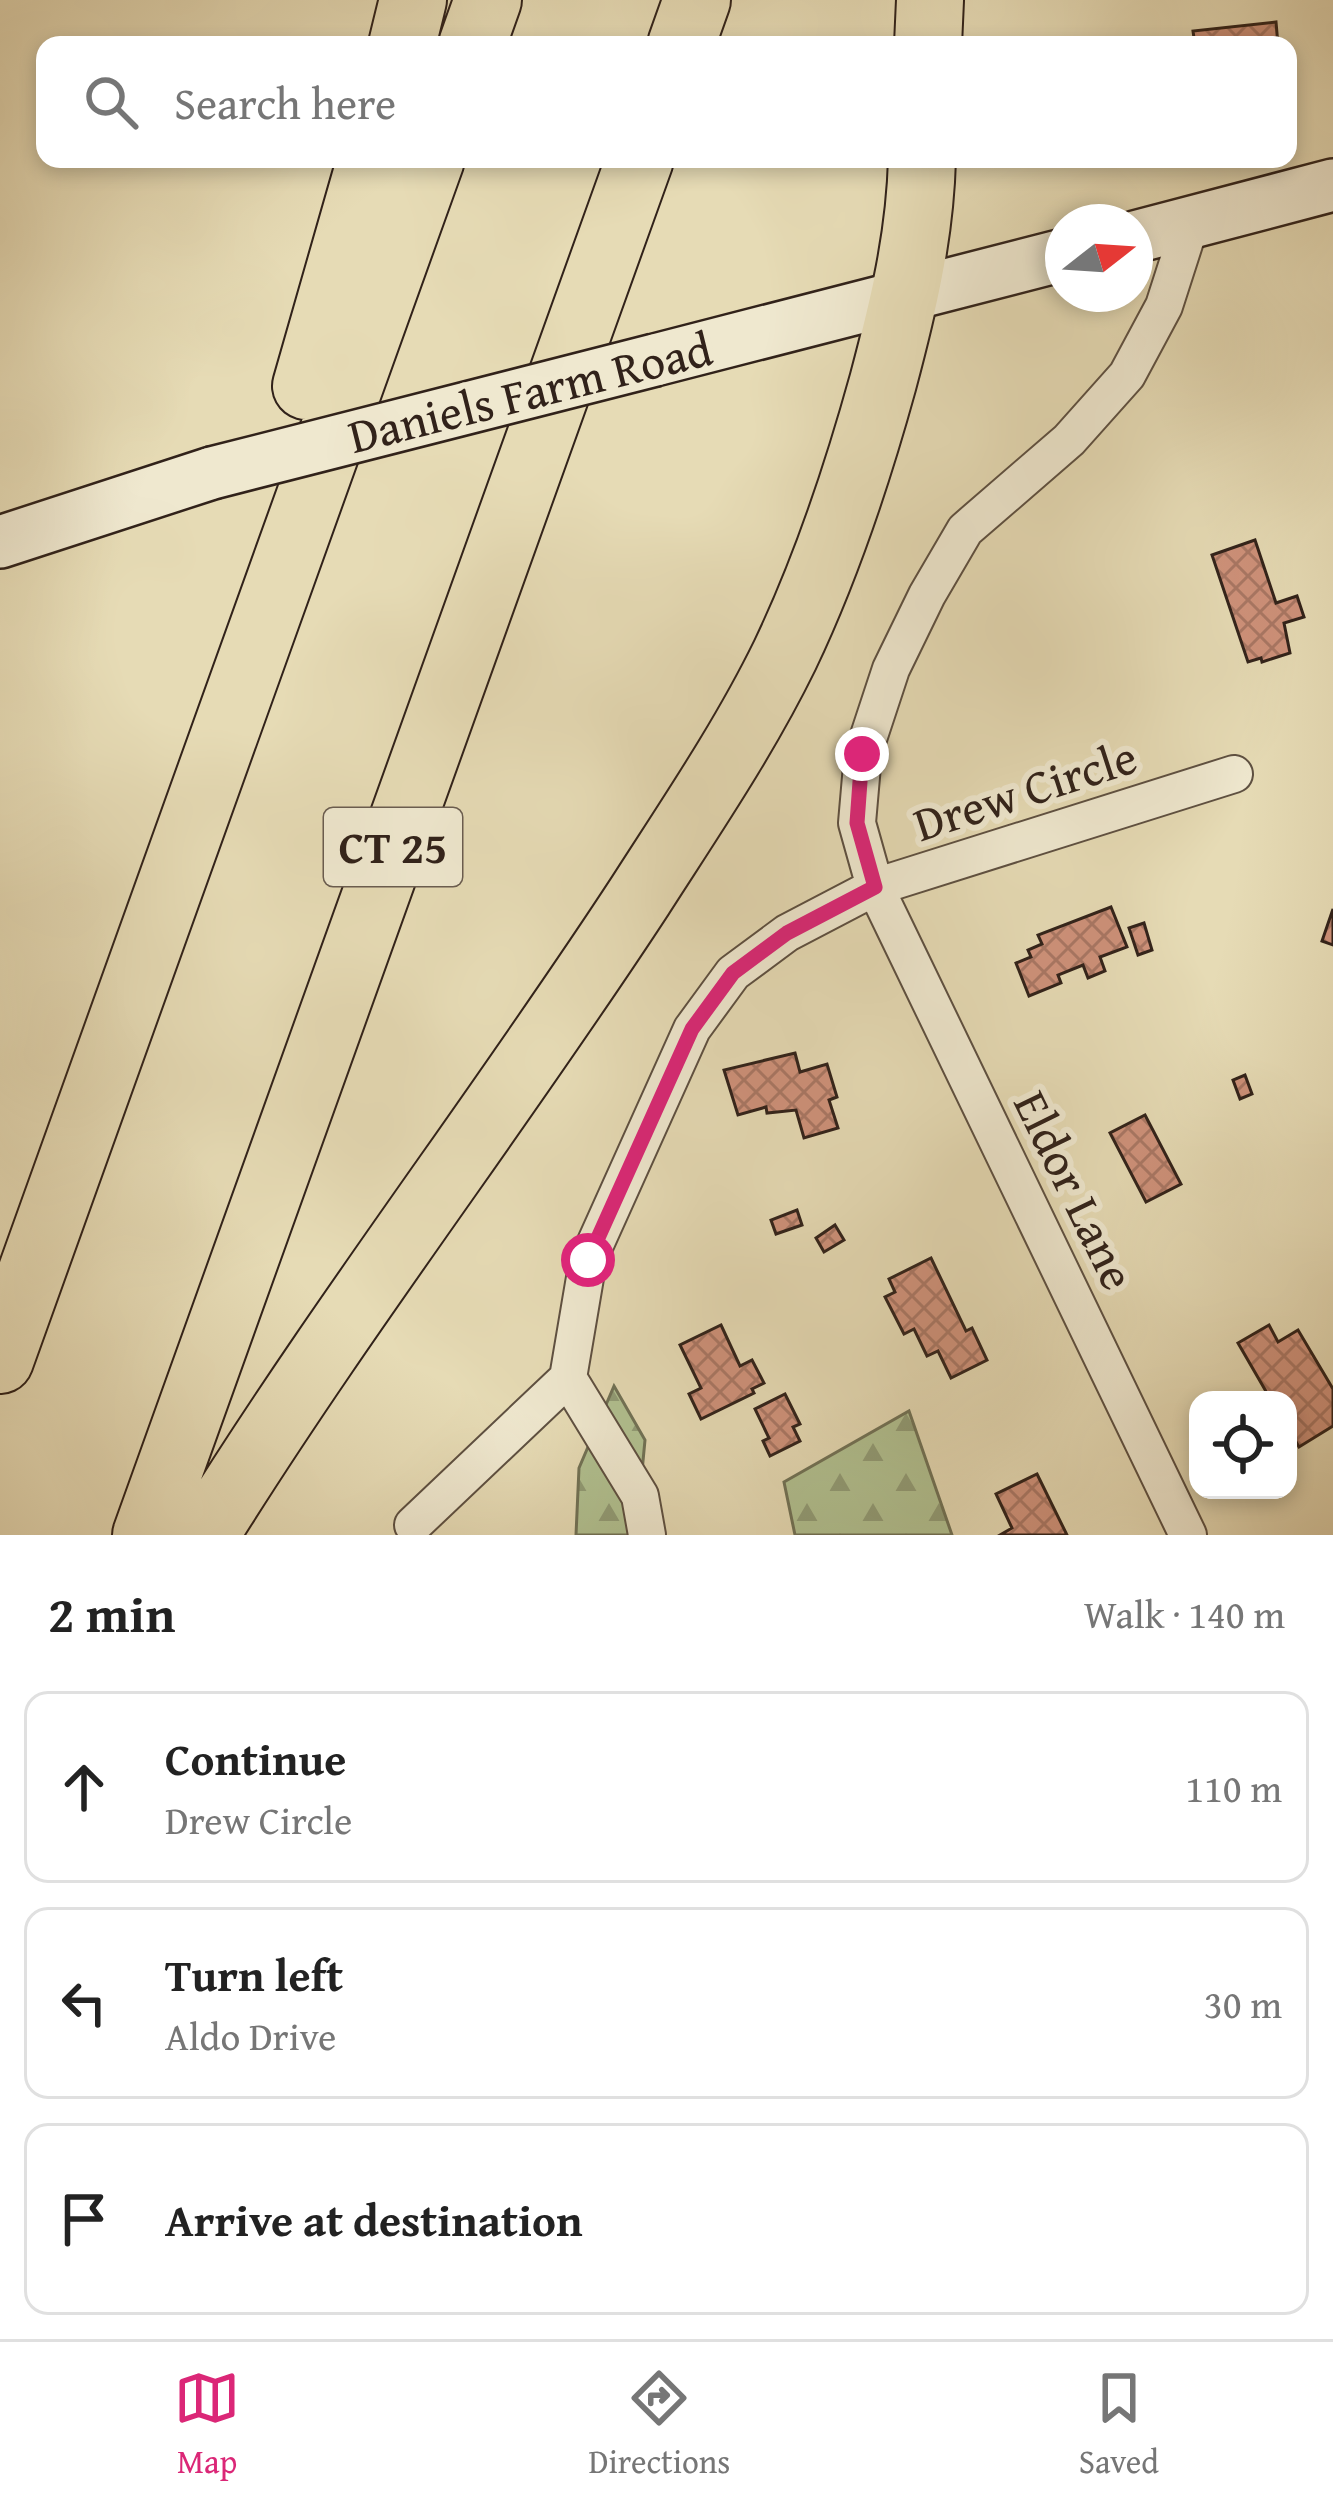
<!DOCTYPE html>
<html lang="en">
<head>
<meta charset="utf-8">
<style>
	:root { --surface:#fff; --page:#f6f6f6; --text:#222; --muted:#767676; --line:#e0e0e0; --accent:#db2777 }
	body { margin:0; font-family:"Gentium Book Plus",serif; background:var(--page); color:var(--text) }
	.controls { position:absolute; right:36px; bottom:36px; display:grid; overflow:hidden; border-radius:24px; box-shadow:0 6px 18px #0003 }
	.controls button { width:108px; height:108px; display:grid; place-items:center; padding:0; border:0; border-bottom:3px solid var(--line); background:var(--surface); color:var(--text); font:60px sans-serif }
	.compass { position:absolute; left:1045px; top:204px; width:108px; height:108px; border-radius:50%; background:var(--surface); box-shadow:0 6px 18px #0003; rotate:73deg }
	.stop { position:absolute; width:36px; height:36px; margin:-27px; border:9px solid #db2777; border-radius:50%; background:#fff }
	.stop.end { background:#db2777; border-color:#fff; box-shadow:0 3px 12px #0008 }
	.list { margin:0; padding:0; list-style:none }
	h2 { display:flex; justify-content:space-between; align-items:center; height:156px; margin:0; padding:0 48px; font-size:51px }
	h2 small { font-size:39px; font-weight:400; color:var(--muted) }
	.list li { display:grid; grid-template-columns:78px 1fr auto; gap:36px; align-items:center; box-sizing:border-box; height:192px; margin:0 24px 24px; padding:0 24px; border:3px solid var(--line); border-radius:24px }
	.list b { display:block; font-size:45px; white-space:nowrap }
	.list p { margin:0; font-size:39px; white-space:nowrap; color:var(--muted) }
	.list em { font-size:39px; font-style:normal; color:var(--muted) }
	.icon { flex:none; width:66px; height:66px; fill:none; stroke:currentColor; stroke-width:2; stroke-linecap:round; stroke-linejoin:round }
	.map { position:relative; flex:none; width:1333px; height:1535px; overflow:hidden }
	.search { position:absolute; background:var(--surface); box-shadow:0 6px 18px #0003; left:36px; right:36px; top:36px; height:132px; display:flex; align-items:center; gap:30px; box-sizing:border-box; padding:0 42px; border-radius:24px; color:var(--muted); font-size:45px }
	.sheet { height:804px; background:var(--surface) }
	nav { display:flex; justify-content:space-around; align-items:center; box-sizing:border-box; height:168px; border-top:3px solid var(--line); background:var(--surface); font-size:33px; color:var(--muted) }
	nav a { display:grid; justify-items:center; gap:6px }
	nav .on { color:var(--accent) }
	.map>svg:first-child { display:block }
	.forest { fill:url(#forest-firs); stroke:#717256; stroke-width:3 }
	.building { fill:url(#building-cross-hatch); stroke:#31221a; stroke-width:3 }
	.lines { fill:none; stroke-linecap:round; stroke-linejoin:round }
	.street-casing { stroke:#5e5041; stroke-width:40 }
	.secondary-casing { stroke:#31221a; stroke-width:56 }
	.highway-casing { stroke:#31221a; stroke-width:70 }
	.street { stroke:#efe8cf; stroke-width:36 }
	.secondary { stroke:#efe8cf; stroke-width:51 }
	.highway { stroke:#e6dbb5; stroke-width:66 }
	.secondary-bridge-casing { stroke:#31221a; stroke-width:56; stroke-linecap:butt }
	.secondary-bridge { stroke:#efe8cf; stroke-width:51 }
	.route { stroke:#db2777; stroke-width:15 }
	.labels { text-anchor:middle; stroke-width:12; stroke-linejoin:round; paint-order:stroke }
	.shield { fill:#efe8cf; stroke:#6a5d50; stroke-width:3 }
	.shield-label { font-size:45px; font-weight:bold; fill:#31221a }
	.street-label { font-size:48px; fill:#31221a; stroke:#efe8cf }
</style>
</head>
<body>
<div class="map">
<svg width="1333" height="1535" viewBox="0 0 1333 1535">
	<defs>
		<pattern id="forest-firs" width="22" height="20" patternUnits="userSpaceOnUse" patternTransform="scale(3)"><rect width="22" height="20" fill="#b1c191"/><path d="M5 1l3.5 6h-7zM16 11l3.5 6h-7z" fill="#919c76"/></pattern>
		<pattern id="building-cross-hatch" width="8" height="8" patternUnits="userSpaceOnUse" patternTransform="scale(3)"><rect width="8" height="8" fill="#cf927b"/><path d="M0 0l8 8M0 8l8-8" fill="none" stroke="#a97764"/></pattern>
	</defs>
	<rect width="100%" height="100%" fill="#e6dbb5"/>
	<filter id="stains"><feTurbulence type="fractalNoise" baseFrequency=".00167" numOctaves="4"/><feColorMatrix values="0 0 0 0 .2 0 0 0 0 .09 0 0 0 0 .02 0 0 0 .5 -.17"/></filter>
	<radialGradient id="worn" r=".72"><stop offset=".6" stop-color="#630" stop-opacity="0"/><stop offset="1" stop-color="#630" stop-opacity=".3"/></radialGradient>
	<path class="forest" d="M614 1386 645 1440 636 1535H576L579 1468Z
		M909 1411 952 1535H795L784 1482Z"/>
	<path class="building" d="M1276 22 1278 45H1195L1193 31Z
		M1255 540 1276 603 1297 596 1304 617 1284 623 1290 653 1262 662 1261 658 1248 662 1212 555Z
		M1111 907 1127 947 1100 957 1105 971 1088 978 1083 965 1058 975 1061 983 1029 996 1016 963 1031 957 1028 950 1042 944 1038 935Z
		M1333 909V945L1322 941Z
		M1144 923 1152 950 1138 955 1129 928Z
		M795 1053 800 1072 827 1064 837 1097 829 1100 838 1128 804 1138 796 1110 767 1113 766 1107 738 1115 724 1070Z
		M1245 1075 1252 1094 1240 1099 1233 1080Z
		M1145 1115 1181 1184 1146 1202 1110 1133Z
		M797 1210 802 1225 776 1234 771 1220Z
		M835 1225 844 1240 824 1252 816 1238Z
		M931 1258 966 1331 972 1328 987 1360 951 1378 938 1351 927 1356 914 1329 904 1334 885 1297 895 1292 889 1279Z
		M721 1325 740 1366 752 1360 764 1383 752 1389 754 1393 701 1419 689 1394 701 1388 680 1345Z
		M1269 1325 1278 1342 1298 1330 1333 1389V1426L1299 1447 1288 1428V1400H1271L1238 1343Z
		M785 1394 800 1424 793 1427 800 1441 770 1456 763 1441 769 1438 755 1409Z
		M1037 1474 1067 1535H1000L1012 1528 996 1494Z"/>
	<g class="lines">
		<g class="street-casing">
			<path id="street" d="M568 1378 640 1496 647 1535
				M413 1525 568 1378 588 1260 692 1029 733 973 787 933 875 887 1234 774
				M1188 1535 875 887 857 823 863 754 891 669 927 595 965 530 1069 440 1127 375 1164 306 1191 222"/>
		</g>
		<g class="secondary-casing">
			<path id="secondary" d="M1135 237 1333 185
				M655 360 1063 255
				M0 542 212 473"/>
		</g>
		<g class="highway-casing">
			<path id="highway" d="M402 45 413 0
				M472 45 488 0
				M681 45 697 0
				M928 45 930 0
				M306 386 371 159
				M0 1360 431 159
				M146 1535 640 159
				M205 1535C341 1316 499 1112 640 896 690 818 744 739 785 655 827 567 857 476 883 382 903 307 920 237 922 159"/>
		</g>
		<use href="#street" class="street"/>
		<use href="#secondary" class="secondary"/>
		<use href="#highway" class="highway"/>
		<g class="secondary-bridge-casing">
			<path id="secondary-bridge" d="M212 473 655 360"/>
		</g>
		<use href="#secondary-bridge" class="secondary-bridge"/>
	</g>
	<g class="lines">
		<path class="route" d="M588 1260 692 1029 733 973 787 933 875 887 857 823 862 754"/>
	</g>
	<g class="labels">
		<rect class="shield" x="324" y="808" width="138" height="78" rx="9"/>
		<g class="shield-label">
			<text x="393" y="863">CT 25</text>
		</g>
		<g class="street-label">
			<text transform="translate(530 392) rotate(-14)" y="17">Daniels Farm Road</text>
			<text transform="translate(1025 790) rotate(-18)" y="17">Drew Circle</text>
			<text transform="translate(1075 1190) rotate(64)" y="17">Eldor Lane</text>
		</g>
	</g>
	<rect width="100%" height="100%" filter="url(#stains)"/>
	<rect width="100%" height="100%" fill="url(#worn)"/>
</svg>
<div class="controls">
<button><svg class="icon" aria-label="locate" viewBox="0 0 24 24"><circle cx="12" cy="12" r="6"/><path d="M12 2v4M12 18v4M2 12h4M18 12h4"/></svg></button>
</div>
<svg class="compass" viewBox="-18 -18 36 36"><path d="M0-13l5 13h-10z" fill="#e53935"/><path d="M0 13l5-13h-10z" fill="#767676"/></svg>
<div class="stop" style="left:588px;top:1260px"></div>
<div class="stop end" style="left:862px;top:754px"></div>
<div class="search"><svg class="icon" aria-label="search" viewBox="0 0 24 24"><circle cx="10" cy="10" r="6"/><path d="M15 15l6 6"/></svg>Search here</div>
</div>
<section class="sheet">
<h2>2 min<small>Walk · 140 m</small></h2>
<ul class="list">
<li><svg class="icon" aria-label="ahead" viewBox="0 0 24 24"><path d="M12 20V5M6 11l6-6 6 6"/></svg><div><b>Continue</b><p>Drew Circle</p></div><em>110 m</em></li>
<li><svg class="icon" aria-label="left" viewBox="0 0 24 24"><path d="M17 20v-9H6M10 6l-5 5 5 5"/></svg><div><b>Turn left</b><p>Aldo Drive</p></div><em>30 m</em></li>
<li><svg class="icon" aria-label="arrive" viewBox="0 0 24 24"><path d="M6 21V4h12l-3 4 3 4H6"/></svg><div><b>Arrive at destination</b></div></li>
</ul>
</section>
<nav>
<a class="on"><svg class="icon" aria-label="map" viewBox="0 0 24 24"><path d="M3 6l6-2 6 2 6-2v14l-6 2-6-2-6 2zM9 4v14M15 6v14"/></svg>Map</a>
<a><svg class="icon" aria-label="directions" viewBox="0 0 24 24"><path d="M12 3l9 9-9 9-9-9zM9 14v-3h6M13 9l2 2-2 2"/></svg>Directions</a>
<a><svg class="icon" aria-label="saved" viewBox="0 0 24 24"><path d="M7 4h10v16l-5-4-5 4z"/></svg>Saved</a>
</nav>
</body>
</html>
